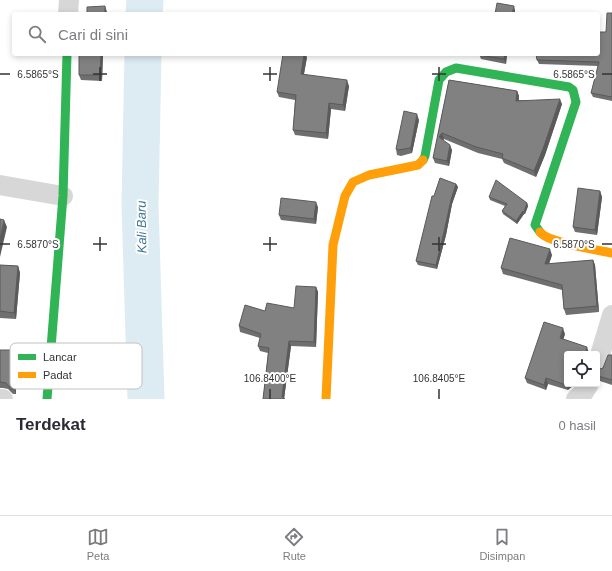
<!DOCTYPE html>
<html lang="id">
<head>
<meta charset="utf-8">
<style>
	:root { --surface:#fff; --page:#f7f7f7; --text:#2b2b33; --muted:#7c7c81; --line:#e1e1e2; --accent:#7a7a7a }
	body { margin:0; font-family:Helvetica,sans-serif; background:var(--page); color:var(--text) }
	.controls { position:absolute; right:12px; bottom:12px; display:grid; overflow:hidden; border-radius:4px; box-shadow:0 2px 6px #0003 }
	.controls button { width:36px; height:36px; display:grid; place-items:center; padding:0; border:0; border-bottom:1px solid var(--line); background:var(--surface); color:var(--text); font:20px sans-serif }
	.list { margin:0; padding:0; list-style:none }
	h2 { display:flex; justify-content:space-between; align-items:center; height:52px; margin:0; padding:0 16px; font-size:17px }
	h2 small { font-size:13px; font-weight:400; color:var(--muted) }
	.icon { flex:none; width:22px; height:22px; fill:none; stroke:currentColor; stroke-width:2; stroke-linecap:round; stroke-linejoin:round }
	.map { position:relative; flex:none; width:612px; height:399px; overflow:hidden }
	.search { position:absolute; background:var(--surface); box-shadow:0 2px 6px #0003; left:12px; right:12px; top:12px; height:44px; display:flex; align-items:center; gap:10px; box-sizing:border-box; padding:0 14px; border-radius:4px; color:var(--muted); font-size:15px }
	.sheet { height:116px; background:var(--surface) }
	nav { display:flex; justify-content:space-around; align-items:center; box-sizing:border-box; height:56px; border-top:1px solid var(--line); background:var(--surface); font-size:11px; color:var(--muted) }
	nav a { display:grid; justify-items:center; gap:2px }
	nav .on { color:var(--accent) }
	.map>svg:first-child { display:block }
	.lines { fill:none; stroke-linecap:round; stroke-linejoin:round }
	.river { stroke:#ddebf3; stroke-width:37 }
	.street { stroke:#d7d7d7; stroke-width:20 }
	.fast { stroke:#30b455; stroke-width:9 }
	.slow { stroke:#ff9f0a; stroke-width:9 }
	.wall { fill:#6f6f6f }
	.shaded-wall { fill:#5a5a5a }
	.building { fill:#818181; stroke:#5a5a5a }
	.ticks { fill:none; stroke:#333; stroke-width:1.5 }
	.labels { text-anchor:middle; stroke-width:4; stroke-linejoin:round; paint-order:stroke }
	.water-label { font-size:13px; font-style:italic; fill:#3f7597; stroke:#fff }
	.key { fill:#fff; stroke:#c2c2c2; stroke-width:1 }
	.key-label { font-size:11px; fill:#333 }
	.ticks-label { font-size:10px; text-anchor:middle; fill:#333; stroke:#fff; stroke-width:4; stroke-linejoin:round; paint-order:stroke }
</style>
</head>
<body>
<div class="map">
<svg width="612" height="399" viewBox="0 0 612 399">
	<rect width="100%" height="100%" fill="#fff"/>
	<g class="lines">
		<path class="river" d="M144 14 145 0
			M143 54 140 205 146 399"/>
		<path class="street" d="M68 14 69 0
			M0 185 63 196
			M597 365 612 315
			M0 399H3
			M576 399 584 392 589 384"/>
		<path class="fast" d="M423 160 425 156 439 80 446 72 456 68 569 87 573 90 576 102 535 225 540 232
			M47 399 63 196 67 54"/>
		<path class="slow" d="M540 232C548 243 598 250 612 253
			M326 399 333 245 345 196 353 182 369 175 418 165 423 160"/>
	</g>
	<path class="wall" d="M612 13V101L593 97 591 93 598 66 539 64 537 60 598 54Z
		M103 54 102 81 81 80 79 75Z
		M479 54H507L506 64 481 59Z
		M307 57 304 74 349 86 345 111 331 109 328 139 295 135 293 130 295 100 279 97 277 92Z
		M449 80 517 91 519 96V100L562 104 545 155 536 177 504 163 502 159 478 153 444 139 443 140 452 150 449 166 435 163 433 158Z
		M419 120 412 153 401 156 397 155 396 149Z
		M456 184 458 187 452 204 446 235 437 269 418 265 416 261 434 196Z
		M600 191 602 197 597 235 575 232 573 227Z
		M489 197 527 203 528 206 525 214H524L517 224 503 214 502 211 505 206 490 200Z
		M318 207 316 224 281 220 279 215Z
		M552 255 549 264 593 260 595 265 599 312 566 315 564 309 562 290 503 274 501 268Z
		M0 265 18 266 20 273 16 319 0 318Z
		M316 287 318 292 316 347 291 346 284 399H263L268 353 260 351 258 346 260 338 240 332 239 326 265 311 294 308Z
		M565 334 563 339 589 353 588 354H567L568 390 548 384 546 390 527 383 525 378Z
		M0 350 16 356V394H13L8 389 3 388H0Z
		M612 355V385L600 381 597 376V370L603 368Z"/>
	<path class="shaded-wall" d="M105 6 107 12V14H105Z
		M514 6 515 10V14H512Z
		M101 54H103L102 81 100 75Z
		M304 54H305L307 57 303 79 301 74Z
		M505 54H507L506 64 504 59Z
		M347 80 349 86 345 111 343 105Z
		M517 91 519 96 518 106 516 101Z
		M560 99 562 104 545 155 536 177 534 171Z
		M329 103 331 109 328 139 326 133Z
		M417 114 419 120 412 153 410 148Z
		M442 133 444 139 441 143 439 137Z
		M450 145 452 150 449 166 447 161Z
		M456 184 458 187 452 204 446 235 437 269 436 265 451 200Z
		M600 191 602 197 597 235 595 230Z
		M316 202 318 207 316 224 314 219Z
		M527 203 528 206 525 214 524 212Z
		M523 211 524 214 517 224 516 221Z
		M4 220 7 227 0 257V239Z
		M550 249 552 255 547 269 545 264Z
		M593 260 595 265 599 312 597 306Z
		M18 266 20 273 16 319 14 313Z
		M316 287 318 292 316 347 314 342Z
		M563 328 565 334 562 344 560 338Z
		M289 341 291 346 284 399 282 397Z
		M587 347 589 353 588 354H585Z
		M14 350 16 356V394L14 389Z
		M546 378 548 384 546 390 544 385Z
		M568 384H575L568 390 566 385Z"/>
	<path class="building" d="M497 3 514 6 512 14H495Z
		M105 6V14H87V7Z
		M607 13H612V97L591 93 599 62 537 60 536 54H598V32H606Z
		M79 54H101L100 75H79Z
		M283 54H304L301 74 347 80 343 105 329 103 326 133 293 130 296 95 277 92Z
		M479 54H505L504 59 479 55Z
		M449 80 517 91 516 101 560 99 543 149 534 171 502 158 503 154 476 147 442 133 439 137 450 145 447 161 433 158Z
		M404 111 417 114 411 147 410 148 399 150 396 149Z
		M440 178 456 184 451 200 444 232 436 265 416 261 432 196H434Z
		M496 180 527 203 524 212 523 211 516 221 502 211 507 204 489 197Z
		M578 188 600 191 595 230 573 227Z
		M281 198 316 202 314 219 279 215Z
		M0 219 4 220 0 239Z
		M510 238 550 249 545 264 593 260 597 306 564 309 562 285 501 268Z
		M0 265 18 266 14 313 0 311Z
		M296 286 316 287 314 342 289 341 282 397 285 399H263L269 348 258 346 261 334 239 326 245 305 265 311 267 303 294 308Z
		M544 322 563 328 560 338 587 347 585 354H567V384H568L566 385 546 378 544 385 525 378Z
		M0 350H14V389H11L6 383 0 382Z
		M608 355H612V380L598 376 597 374V370L603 368Z"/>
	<path class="ticks" d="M100 67V81M270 67V81M439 67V81M0 74H10M93 74H107M263 74H277M432 74H446M602 74H612M100 237V251M270 237V251M439 237V251M0 244H10M93 244H107M263 244H277M432 244H446M602 244H612M270 389V399M439 389V399"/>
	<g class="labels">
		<g class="water-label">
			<text transform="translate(141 227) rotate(-91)" y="5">Kali Baru</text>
		</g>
	</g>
	<rect x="10" y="343" width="132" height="46" rx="6" class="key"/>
	<rect x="18" y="354" width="18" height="6" fill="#30b455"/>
	<rect x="18" y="372" width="18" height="6" fill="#ff9f0a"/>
	<g class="key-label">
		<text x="43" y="361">Lancar</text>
		<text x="43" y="379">Padat</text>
	</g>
	<g class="ticks-label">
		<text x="38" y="78">6.5865°S</text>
		<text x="574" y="78">6.5865°S</text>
		<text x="38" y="248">6.5870°S</text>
		<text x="574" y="248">6.5870°S</text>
		<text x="270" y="382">106.8400°E</text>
		<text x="439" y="382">106.8405°E</text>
	</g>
</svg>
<div class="controls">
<button><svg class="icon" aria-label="locate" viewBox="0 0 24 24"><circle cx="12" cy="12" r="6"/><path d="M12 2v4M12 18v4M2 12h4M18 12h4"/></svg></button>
</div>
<div class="search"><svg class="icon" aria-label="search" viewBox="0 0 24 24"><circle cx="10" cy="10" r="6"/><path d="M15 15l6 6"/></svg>Cari di sini</div>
</div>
<section class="sheet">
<h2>Terdekat<small>0 hasil</small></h2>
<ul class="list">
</ul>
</section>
<nav>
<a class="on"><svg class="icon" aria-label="map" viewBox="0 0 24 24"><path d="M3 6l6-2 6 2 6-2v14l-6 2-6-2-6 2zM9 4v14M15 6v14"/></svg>Peta</a>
<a><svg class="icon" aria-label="directions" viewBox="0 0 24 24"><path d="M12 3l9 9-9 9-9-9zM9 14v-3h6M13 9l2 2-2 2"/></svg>Rute</a>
<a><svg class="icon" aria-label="saved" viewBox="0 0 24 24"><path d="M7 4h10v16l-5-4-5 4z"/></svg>Disimpan</a>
</nav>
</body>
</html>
